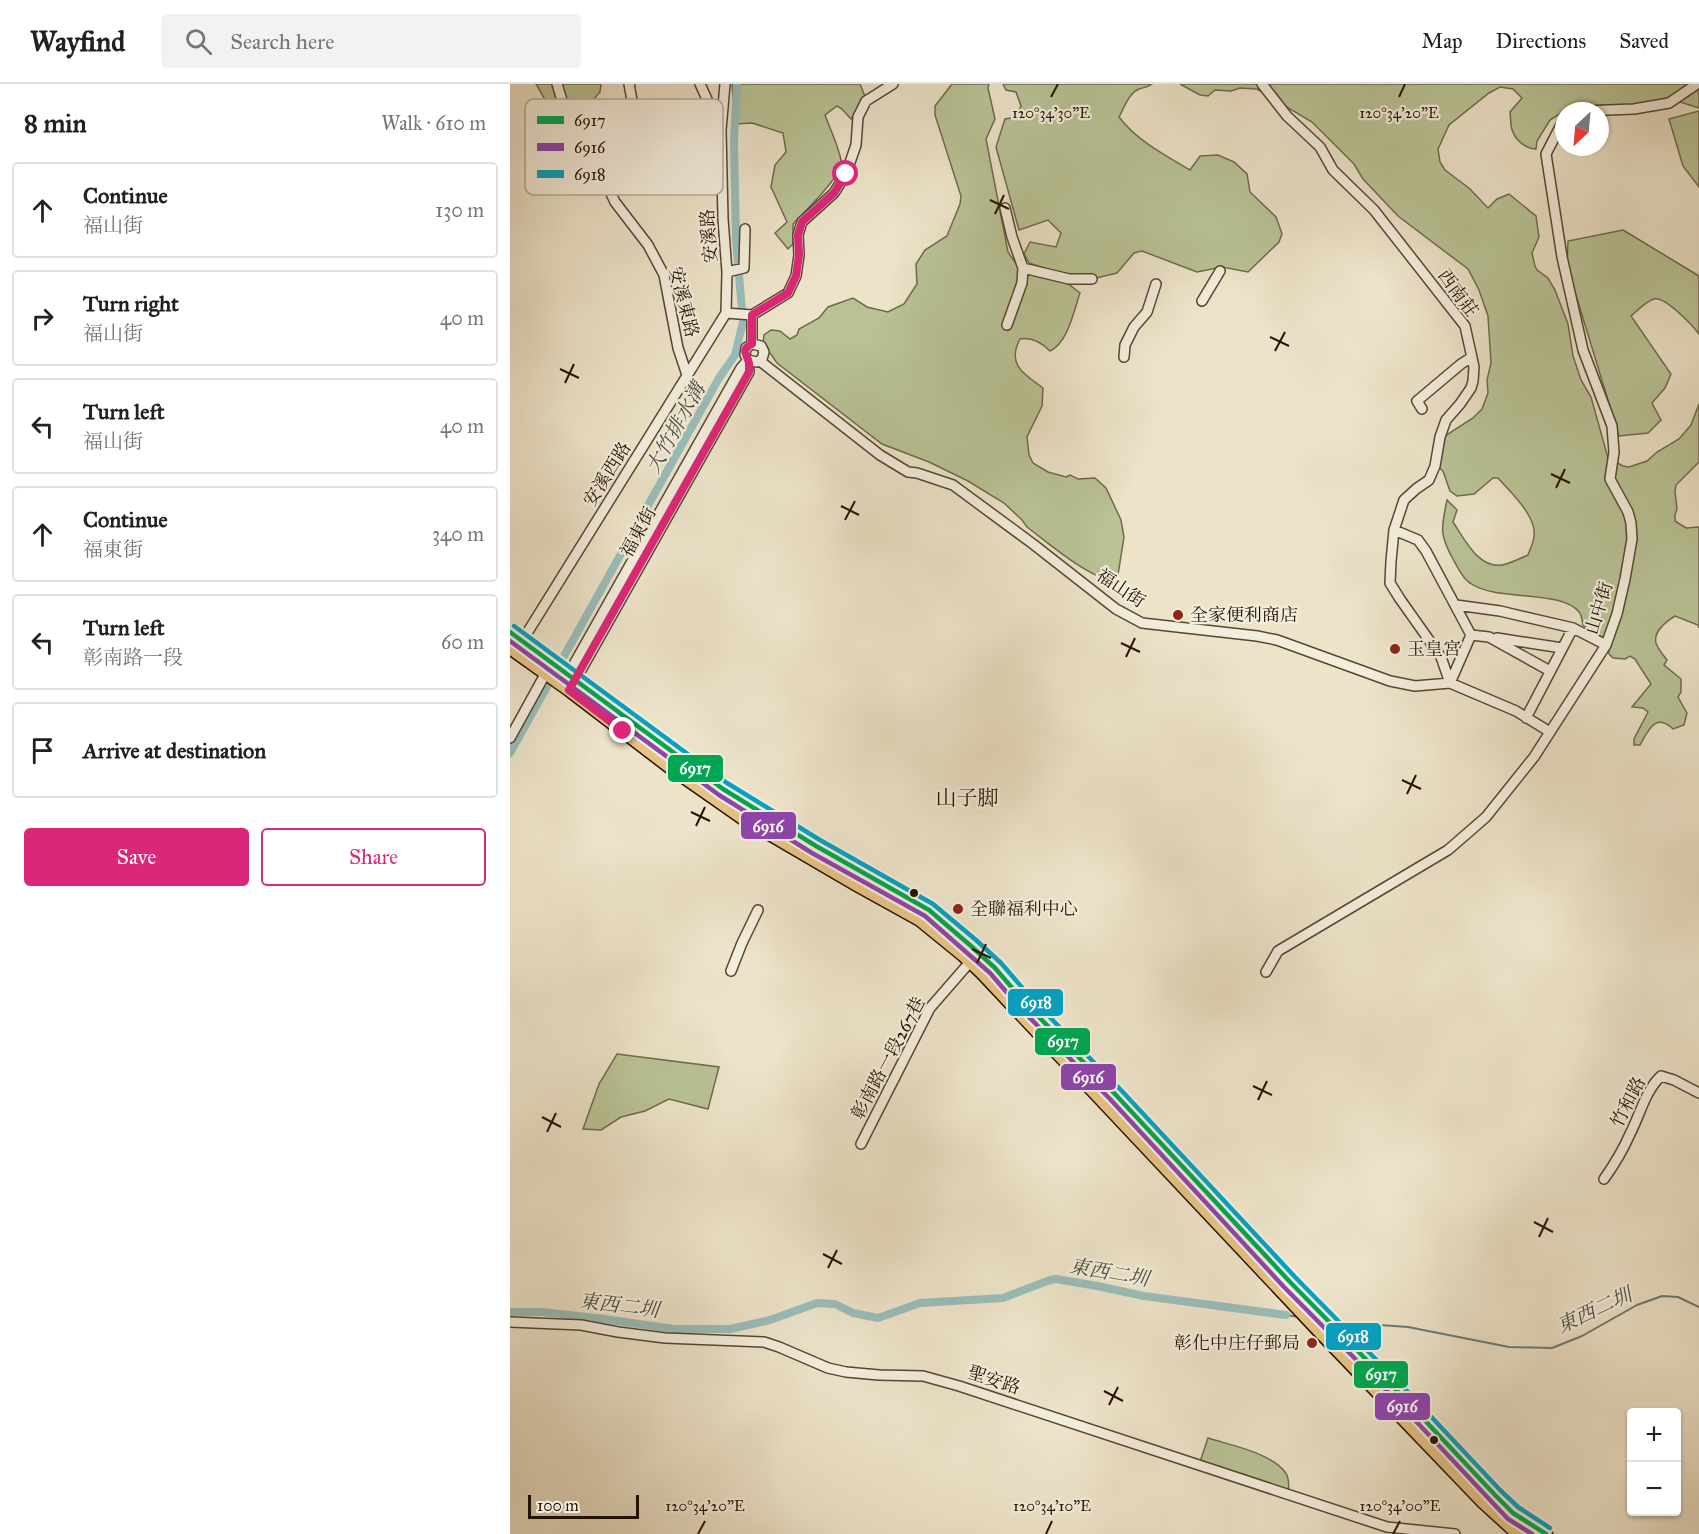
<!DOCTYPE html>
<html lang="en">
<head>
<meta charset="utf-8">
<style>
	:root { --surface:#fff; --page:#f2f2f2; --text:#202124; --muted:#757577; --line:#e0e0e0; --accent:#db2777 }
	body { margin:0; font-family:"IM FELL Great Primer","Noto Serif TC",serif; background:var(--page); color:var(--text) }
	.controls { position:absolute; right:18px; bottom:18px; display:grid; overflow:hidden; border-radius:6px; box-shadow:0 2px 4px #0004 }
	.controls button { width:54px; height:54px; display:grid; place-items:center; padding:0; border:0; border-bottom:2px solid var(--line); background:var(--surface); color:var(--text); font:30px sans-serif }
	.compass { position:absolute; left:1045px; top:18px; width:54px; height:54px; border-radius:50%; background:var(--surface); box-shadow:0 2px 4px #0004; rotate:206deg }
	.scale { position:absolute; left:18px; bottom:15px; width:111px; box-sizing:border-box; padding-left:6px; border:3px solid #241300; border-top:0; font-size:16px; line-height:21px; white-space:nowrap; color:#241300; -webkit-text-stroke:4px #f3eddc; paint-order:stroke }
	.stop { position:absolute; width:18px; height:18px; margin:-14px; border:4px solid #db2777; border-radius:50%; background:#fff }
	.stop.end { background:#db2777; border-color:#fff; box-shadow:0 2px 6px #0008 }
	.list { margin:0; padding:0; list-style:none }
	h2 { display:flex; justify-content:space-between; align-items:center; height:78px; margin:0; padding:0 24px; font-size:26px }
	h2 small { font-size:20px; font-weight:400; color:var(--muted) }
	.list li { display:grid; grid-template-columns:39px 1fr auto; gap:18px; align-items:center; box-sizing:border-box; height:96px; margin:0 12px 12px; padding:0 12px; border:2px solid var(--line); border-radius:6px }
	.list b { display:block; font-size:22px; white-space:nowrap }
	.list p { margin:0; font-size:20px; white-space:nowrap; color:var(--muted) }
	.list em { font-size:20px; font-style:normal; color:var(--muted) }
	.actions { display:flex; gap:12px; padding:18px 24px }
	.actions a { flex:1; padding:14px 0; border:2px solid var(--accent); border-radius:6px; text-align:center; font-size:21px; color:var(--accent) }
	.actions .main { background:var(--accent); color:#fff }
	.icon { flex:none; width:33px; height:33px; fill:none; stroke:currentColor; stroke-width:2; stroke-linecap:round; stroke-linejoin:round }
	.map { position:relative; flex:none; width:1189px; height:1450px; overflow:hidden }
	header { display:flex; align-items:center; gap:36px; box-sizing:border-box; height:84px; padding:0 30px; background:var(--surface); border-bottom:2px solid var(--line) }
	header strong { font-size:28px }
	nav { display:flex; gap:33px; margin-inline-start:auto; font-size:21px }
	.search { width:420px; height:54px; background:var(--page); display:flex; align-items:center; gap:15px; box-sizing:border-box; padding:0 21px; border-radius:6px; color:var(--muted); font-size:22px }
	main { display:flex }
	aside { flex:1; background:var(--surface) }
	.map>svg:first-child { display:block }
	.green { fill:#b9c396; stroke:#6e6b4b; stroke-width:1.5 }
	.lines { fill:none; stroke-linecap:round; stroke-linejoin:round }
	.stream { stroke:#6b7970; stroke-width:2 }
	.canal { stroke:#9abdba; stroke-width:8 }
	.minor-casing { stroke:#564732; stroke-width:12 }
	.major-casing { stroke:#241300; stroke-width:15 }
	.minor { stroke:#f3eddc; stroke-width:9 }
	.major { stroke:#e6c284; stroke-width:12 }
	.bus-1-casing { stroke:#f3eddc; stroke-width:9 }
	.bus-2-casing { stroke:#f3eddc; stroke-width:9 }
	.bus-3-casing { stroke:#f3eddc; stroke-width:9 }
	.bus-1 { stroke:#00a651; stroke-width:4.5 }
	.bus-2 { stroke:#8e44ad; stroke-width:4.5 }
	.bus-3 { stroke:#02a2c4; stroke-width:4.5 }
	.route { stroke:#db2777; stroke-width:8 }
	.ticks { fill:none; stroke:#241300; stroke-width:2 }
	.poi-dot { fill:#8f2418; stroke:#f3eddc; stroke-width:2 }
	.bus-dot { fill:#241300; stroke:#f3eddc; stroke-width:2 }
	.labels { text-anchor:middle; stroke-width:4.5; stroke-linejoin:round; paint-order:stroke }
	.street-label { font-size:18px; fill:#241300; stroke:#f3eddc }
	.poi-label { font-size:18px; fill:#241300; stroke:#f3eddc; text-anchor:start }
	.water-label { font-size:20px; font-style:italic; fill:#4d4e41; stroke:#f3eddc }
	.quarter-label { font-size:21px; fill:#241300; stroke:#f3eddc }
	.key { fill:#f3eddc; stroke:#b5ac9a; stroke-width:1.5 }
	.key-label { font-size:16px; fill:#241300 }
	.ticks-label { font-size:15px; text-anchor:middle; fill:#241300; stroke:#f3eddc; stroke-width:4.5; stroke-linejoin:round; paint-order:stroke }
	.line-badge { stroke:#f3eddc; stroke-width:2 }
	.badge-label { font-size:16px; text-anchor:middle; font-weight:bold; fill:#fff }
</style>
</head>
<body>
<header>
<strong>Wayfind</strong>
<div class="search"><svg class="icon" aria-label="search" viewBox="0 0 24 24"><circle cx="10" cy="10" r="6"/><path d="M15 15l6 6"/></svg>Search here</div>
<nav><a>Map</a><a>Directions</a><a>Saved</a></nav>
</header>
<main>
<aside>
<h2>8 min<small>Walk · 610 m</small></h2>
<ul class="list">
<li><svg class="icon" aria-label="ahead" viewBox="0 0 24 24"><path d="M12 20V5M6 11l6-6 6 6"/></svg><div><b>Continue</b><p>福山街</p></div><em>130 m</em></li>
<li><svg class="icon" aria-label="right" viewBox="0 0 24 24"><path d="M7 20v-9h11M14 6l5 5-5 5"/></svg><div><b>Turn right</b><p>福山街</p></div><em>40 m</em></li>
<li><svg class="icon" aria-label="left" viewBox="0 0 24 24"><path d="M17 20v-9H6M10 6l-5 5 5 5"/></svg><div><b>Turn left</b><p>福山街</p></div><em>40 m</em></li>
<li><svg class="icon" aria-label="ahead" viewBox="0 0 24 24"><path d="M12 20V5M6 11l6-6 6 6"/></svg><div><b>Continue</b><p>福東街</p></div><em>340 m</em></li>
<li><svg class="icon" aria-label="left" viewBox="0 0 24 24"><path d="M17 20v-9H6M10 6l-5 5 5 5"/></svg><div><b>Turn left</b><p>彰南路一段</p></div><em>60 m</em></li>
<li><svg class="icon" aria-label="arrive" viewBox="0 0 24 24"><path d="M6 21V4h12l-3 4 3 4H6"/></svg><div><b>Arrive at destination</b></div></li>
</ul>
<div class="actions"><a class="main">Save</a><a>Share</a></div>
</aside>
<div class="map">
<svg width="1189" height="1450" viewBox="0 0 1189 1450">
	<rect width="100%" height="100%" fill="#ede3c9"/>
	<filter id="stains"><feTurbulence type="fractalNoise" baseFrequency=".00333" numOctaves="4"/><feColorMatrix values="0 0 0 0 .2 0 0 0 0 .09 0 0 0 0 .02 0 0 0 .5 -.17"/></filter>
	<radialGradient id="worn" r=".72"><stop offset=".6" stop-color="#630" stop-opacity="0"/><stop offset="1" stop-color="#630" stop-opacity=".3"/></radialGradient>
	<path class="green" d="M26 0H91L90 8 83 16 88 47 76 52 82 81 74 89 41 51 38 21Z
		M222 0H350L356 15 341 35 332 25 327 22 315 31C320 45 328 61 331 76 334 91 294 128 283 140V160L278 165 265 149 277 138 261 103 265 81 276 68 273 49 242 39 225 40Z
		M442 0H479L478 4 485 35 476 55 498 168 511 187 557 199 570 209C564 226 558 259 540 267 531 258 522 253 510 255 496 281 515 291 533 304L532 322 517 353 519 371 523 379 538 388 556 393 560 391 568 395 585 394 596 404 611 436 614 453 607 497C583 498 537 458 517 443L512 436 494 419 458 397 419 378 372 360 267 279 253 259 254 251 261 246 270 247 280 255 287 251 289 245 309 234 318 223 343 214 357 223 378 228 394 220 407 200 406 180 415 166 437 152 450 120 451 112 425 31V22Z
		M493 0H642C637 4 634 3 629 5 619 9 614 24 609 33 626 56 656 72 680 86L690 72 708 71 724 78 737 90 740 108 766 133 772 150 769 158 738 188 712 183 687 188 632 167 624 169 607 189 582 195 564 194 519 179 514 170 520 158 546 163 551 149 538 136 509 146 486 63 495 35 506 33 511 22 506 8 496 6Z
		M670 0H1189V24L1164 16 1128 26 1092 21 1054 27 1040 36 1027 57 1026 65C1017 65 1006 57 1003 48 1000 43 1001 34 1000 28L1012 14 1003 5 990 3 979 9 939 41 928 65 930 78 935 86 960 105 978 124 987 115 999 110 1026 132 1029 153 1022 169 1025 182 1027 186 1038 194 1045 206 1058 240 1063 272 1071 296 1081 313 1098 374 1113 382 1119 383 1137 377 1147 368 1169 355 1181 341 1189 320V378L1166 401 1165 407 1167 425 1165 431V437L1176 444 1189 443V544L1188 541 1165 532C1157 537 1143 547 1146 559 1148 565 1153 571 1157 576L1154 581 1171 595V608L1168 613 1177 629 1174 641 1163 645C1145 628 1138 647 1130 661H1124V655L1138 628 1133 624 1122 623 1141 600 1125 575 1120 572 1115 575 1103 574 1099 570 1098 557 1073 541C1072 537 1072 531 1069 528 1051 505 986 518 960 499 952 494 949 485 944 477 929 450 931 445 937 416L947 426 943 438C955 456 970 488 996 480 1003 478 1011 474 1018 471 1020 465 1024 458 1024 452 1027 432 1000 408 988 394H983L964 410 947 412 940 407 933 387 922 379 933 360 935 352 963 334 972 325 978 309 977 296 981 279 978 232 969 206 958 185 888 132 853 95 844 80 802 38 747 5 730 4 721 7 705 6 698 12 690 11Z
		M1189 27V103L1173 82 1159 35Z
		M1113 146 1189 192V250C1182 241 1155 212 1144 215 1136 217 1127 227 1121 232L1161 290 1155 304 1142 319 1151 336 1138 349 1109 352 1057 182 1058 157Z
		M107 970 209 983 198 1025 159 1015 135 1027 111 1033 91 1046 73 1045 89 1000Z
		M698 1354C720 1361 761 1369 775 1388 780 1394 779 1403 778 1410L689 1381Z"/>
	<g class="lines">
		<path class="stream" d="M776 1231 789 1233
			M827 1238 898 1243 999 1263 1042 1264 1072 1252 1127 1221 1152 1212 1168 1213 1189 1223"/>
		<path class="canal" d="M0 669 209 294 225 271 233 238 226 156 224 57 227 0
			M0 1228H32L94 1235 164 1245H220L260 1236 307 1219 325 1220 343 1229 368 1234 410 1219 493 1214 540 1196 546 1195 587 1202 634 1212 776 1231"/>
		<g class="minor-casing">
			<path id="minor" d="M47 0 62 49 76 76 96 99 105 118 138 161 154 191 168 264 177 291
				M120 0H119L134 83
				M190 0 210 44
				M752 0 777 32 810 63 823 86 864 126 955 242 964 283 963 297 961 304 950 320 936 336 930 353 925 382 919 396 906 405 894 416 884 446 881 477 880 499 890 515 931 573 940 599
				M1073 27 1124 25 1159 19 1187 0
				M495 124 502 153 513 184 559 195H582
				M217 188 234 184 235 145
				M692 217 710 187
				M216 229 242 231
				M242 231 278 209 286 192 289 171 288 151 292 138 324 109 336 90 346 61 348 33 356 17 383 0
				M242 231V260L236 264 235 271 238 276 247 278 252 275 254 268 251 262 242 260
				M497 241 512 199 513 184
				M614 273 615 261 624 243 637 228 646 200
				M250 277 370 371 398 388 407 389 443 401 523 460 606 525 632 539 747 552 767 556 880 597 905 602 940 599 1006 627 1040 648
				M912 325 907 317 951 280 962 273
				M884 446 908 456 916 467 961 551
				M946 521 990 527 1063 544 1096 561
				M961 551 979 553 1040 587
				M987 554 1052 564
				M9 562 216 229 217 188 213 135 211 46 215 0
				M59 589 231 284 238 276
				M66 595 239 288 238 276
				M940 599 961 551
				M1016 634 1063 544
				M0 654 38 585
				M221 887 232 859 248 826
				M756 888 768 867 938 766 976 733 1024 673 1096 561 1107 530 1115 495 1122 455 1121 439 1118 428 1100 395 1104 368 1102 342 1073 266 1052 173 1036 70 1054 35
				M351 1060 420 924 460 878
				M1094 1095C1104 1081 1113 1066 1120 1050 1130 1031 1135 1007 1151 992L1164 996 1189 1009
				M0 1238 71 1241 108 1248 155 1254 254 1258 269 1263 318 1284 336 1288 369 1291 413 1292 449 1302 877 1443 945 1450"/>
		</g>
		<g class="major-casing">
			<path id="major" d="M0 548 213 705 306 762 419 826 461 862 485 884 516 920 605 1010 715 1127 780 1198 892 1312 985 1411 1003 1429 1036 1450
				M0 564 59 606 161 684 234 735 347 801 410 836 453 871 472 889 808 1246 973 1418 1008 1450"/>
		</g>
		<use href="#minor" class="minor"/>
		<use href="#major" class="major"/>
		<g class="bus-1-casing">
			<path id="bus-1" d="M0 548 213 705 306 762 419 826 461 862 485 884 516 920 605 1010 780 1198 892 1312 985 1411 1003 1429 1036 1450"/>
		</g>
		<g class="bus-2-casing">
			<path id="bus-2" d="M0 557 209 711 302 769 415 832 456 868 480 889 511 925 600 1015 774 1203 887 1317 980 1416 998 1435 1022 1450"/>
		</g>
		<g class="bus-3-casing">
			<path id="bus-3" d="M4 542 217 699 310 756 423 820 466 856 491 879 522 915 610 1005 785 1193 897 1307 990 1406 1008 1423 1040 1444"/>
		</g>
		<use href="#bus-1" class="bus-1"/>
		<use href="#bus-2" class="bus-2"/>
		<use href="#bus-3" class="bus-3"/>
	</g>
	<g class="lines">
		<path class="route" d="M113 647 59 606 239 288C239 285 239 282 239 279 237 270 230 266 242 260V231L278 209 286 192 289 171 288 151 292 138 324 109 336 90"/>
	</g>
	<path class="ticks" d="M541 13 548 0M889 13 895 0M480 116 499 125M485 130 494 111M760 253 779 262M765 267 775 248M50 285 69 294M55 299 64 280M1041 390 1060 399M1046 404 1055 385M331 422 349 431M335 436 345 417M611 559 630 568M616 573 625 554M892 696 911 705M897 710 906 691M181 728 200 737M186 742 195 723M462 865 481 874M467 879 476 860M743 1002 762 1011M748 1016 757 997M32 1033 51 1043M37 1048 46 1029M1024 1138 1043 1148M1029 1153 1038 1134M313 1170 332 1180M318 1184 327 1166M594 1307 613 1317M599 1321 608 1303M188 1450 195 1437M536 1450 542 1437M883 1450 890 1437"/>
	<g class="poi-dot">
		<circle cx="668" cy="531" r="6"/>
		<circle cx="885" cy="565" r="6"/>
		<circle cx="448" cy="825" r="6"/>
		<circle cx="802" cy="1259" r="6"/>
	</g>
	<g class="bus-dot">
		<circle cx="404" cy="809" r="5"/>
		<circle cx="924" cy="1356" r="5"/>
	</g>
	<g class="labels">
		<g class="street-label">
			<text transform="translate(199 152) rotate(-94)" y="6">安溪路</text>
			<text transform="translate(948 209) rotate(54)" y="6">西南莊</text>
			<text transform="translate(174 218) rotate(76)" y="6">安溪東路</text>
			<text transform="translate(97 390) rotate(-58)" y="6">安溪西路</text>
			<text transform="translate(128 448) rotate(-61)" y="6">福東街</text>
			<text transform="translate(611 504) rotate(34)" y="6">福山街</text>
			<text transform="translate(1089 524) rotate(-73)" y="6">山中街</text>
			<text transform="translate(378 974) rotate(-62)" y="6">彰南路一段267巷</text>
			<text transform="translate(1118 1018) rotate(-63)" y="6">竹和路</text>
			<text transform="translate(484 1296) rotate(18)" y="6">聖安路</text>
		</g>
		<g class="poi-label">
			<text x="680" y="537">全家便利商店</text>
			<text x="897" y="571">玉皇宮</text>
			<text x="460" y="831">全聯福利中心</text>
			<text x="790" y="1265" text-anchor="end">彰化中庄仔郵局</text>
		</g>
		<g class="water-label">
			<text transform="translate(165 344) rotate(-61)" y="7">大竹排水溝</text>
			<text transform="translate(599 1188) rotate(10)" y="7">東西二圳</text>
			<text transform="translate(109 1221) rotate(7)" y="7">東西二圳</text>
			<text transform="translate(1084 1226) rotate(-25)" y="7">東西二圳</text>
		</g>
		<g class="quarter-label">
			<text x="457" y="721">山子脚</text>
		</g>
	</g>
	<rect x="15" y="15" width="198" height="96" rx="9" class="key"/>
	<rect x="27" y="32" width="27" height="8" fill="#00a651"/>
	<rect x="27" y="59" width="27" height="8" fill="#8e44ad"/>
	<rect x="27" y="86" width="27" height="8" fill="#02a2c4"/>
	<g class="key-label">
		<text x="64" y="42">6917</text>
		<text x="64" y="69">6916</text>
		<text x="64" y="96">6918</text>
	</g>
	<g class="ticks-label">
		<text x="889" y="34">120°34'20"E</text>
		<text x="541" y="34">120°34'30"E</text>
		<text x="195" y="1427">120°34'20"E</text>
		<text x="542" y="1427">120°34'10"E</text>
		<text x="890" y="1427">120°34'00"E</text>
	</g>
	<g class="line-badge">
		<rect x="157" y="670" width="57" height="29" rx="6" fill="#00a651"/>
		<rect x="230" y="727" width="57" height="29" rx="6" fill="#8e44ad"/>
		<rect x="497" y="904" width="57" height="29" rx="6" fill="#02a2c4"/>
		<rect x="524" y="943" width="57" height="29" rx="6" fill="#00a651"/>
		<rect x="550" y="979" width="57" height="28" rx="6" fill="#8e44ad"/>
		<rect x="815" y="1238" width="57" height="29" rx="6" fill="#02a2c4"/>
		<rect x="843" y="1276" width="56" height="29" rx="6" fill="#00a651"/>
		<rect x="864" y="1308" width="57" height="29" rx="6" fill="#8e44ad"/>
	</g>
	<g class="badge-label">
		<text x="185" y="690">6917</text>
		<text x="258" y="748">6916</text>
		<text x="526" y="924">6918</text>
		<text x="553" y="963">6917</text>
		<text x="578" y="999">6916</text>
		<text x="843" y="1258">6918</text>
		<text x="871" y="1296">6917</text>
		<text x="892" y="1328">6916</text>
	</g>
	<rect width="100%" height="100%" filter="url(#stains)"/>
	<rect width="100%" height="100%" fill="url(#worn)"/>
</svg>
<div class="controls">
<button>+</button>
<button>−</button>
</div>
<svg class="compass" viewBox="-18 -18 36 36"><path d="M0-13l5 13h-10z" fill="#e53935"/><path d="M0 13l5-13h-10z" fill="#757577"/></svg>
<div class="scale">100 m</div>
<div class="stop" style="left:336px;top:90px"></div>
<div class="stop end" style="left:113px;top:647px"></div>
</div>
</main>
</body>
</html>
